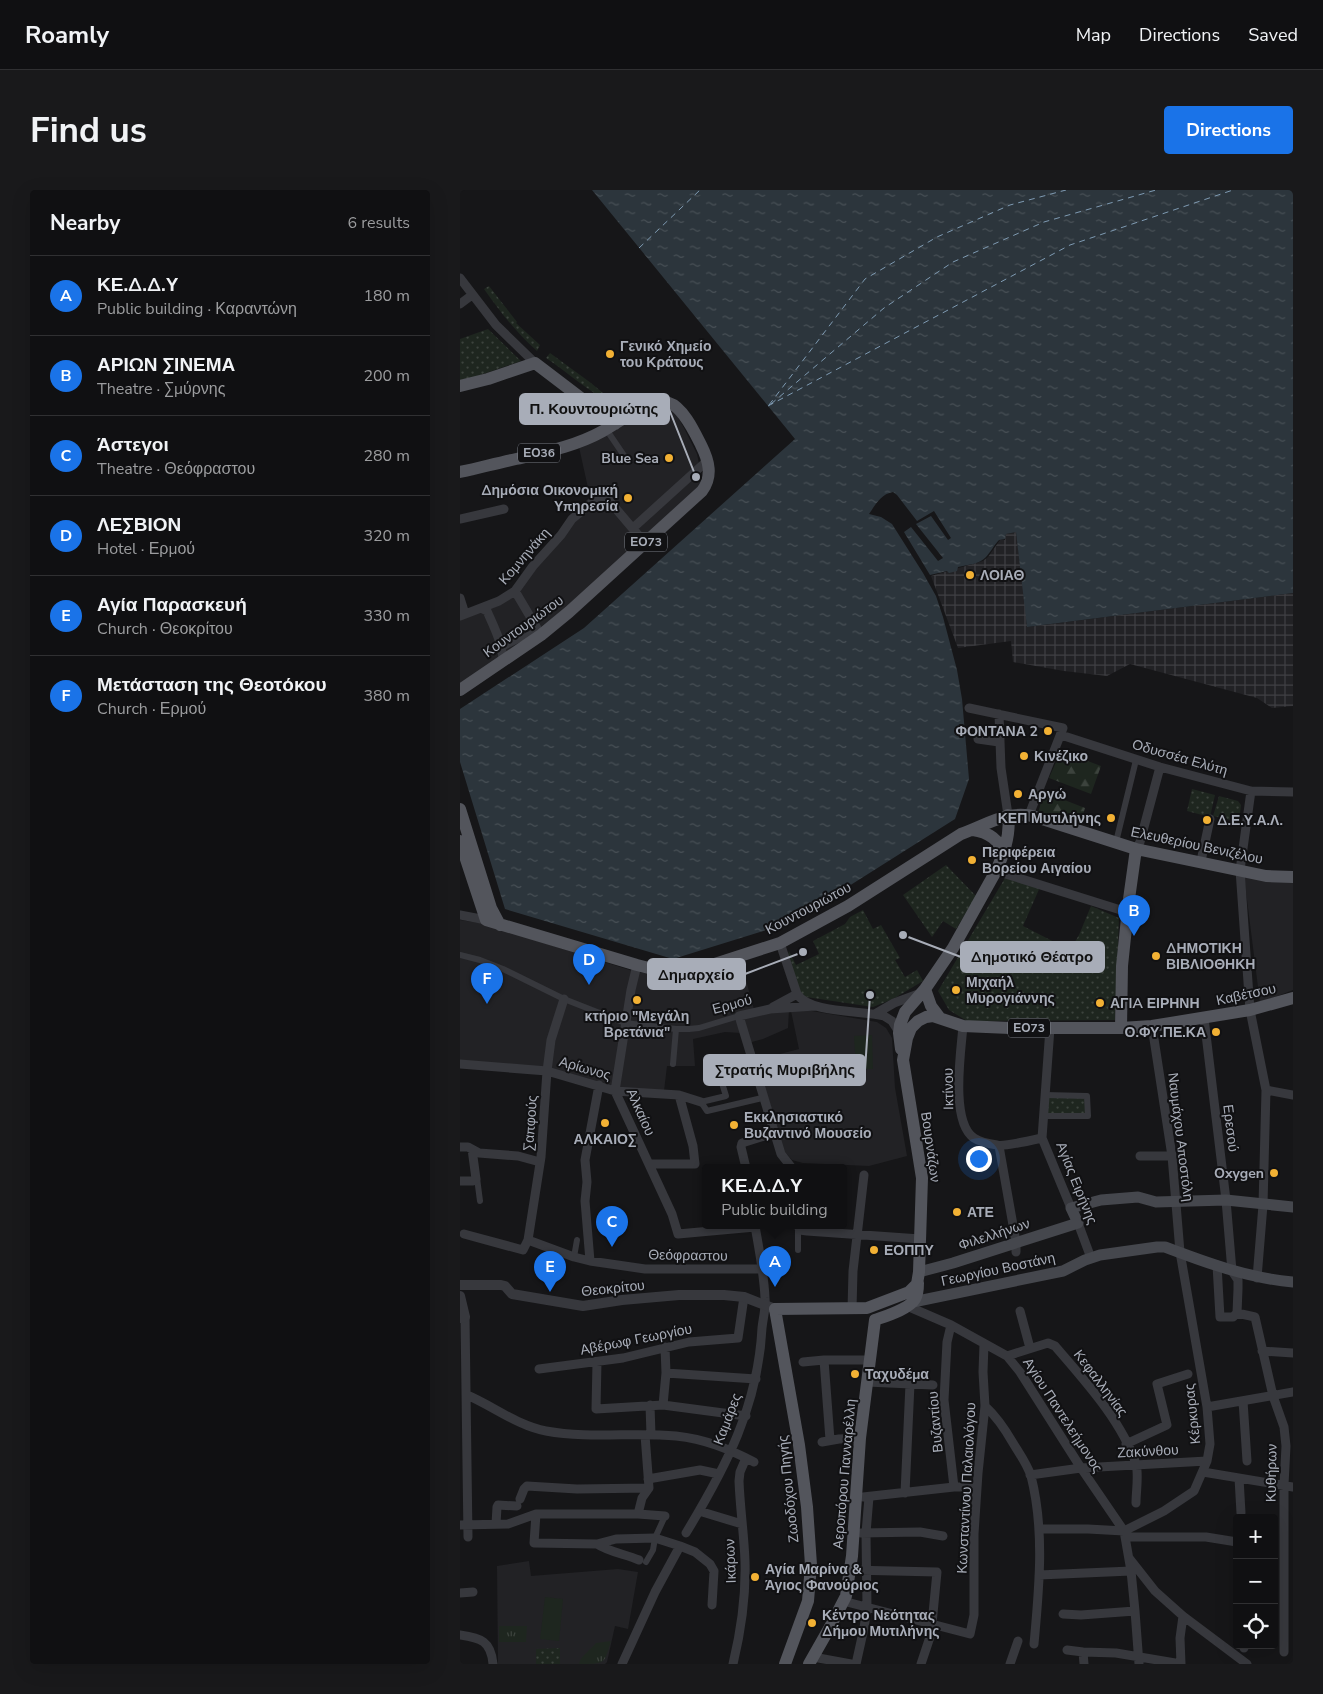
<!DOCTYPE html>
<html lang="en">
<head>
<meta charset="utf-8">
<style>
	:root { --surface:#101012; --page:#19191b; --text:#f1f3f6; --muted:#9c9d9f; --line:#303032; --accent:#1a73e8 }
	body { margin:0; font-family:"Nunito Sans",sans-serif; background:var(--page); color:var(--text) }
	.controls { position:absolute; right:15px; bottom:15px; display:grid; overflow:hidden; border-radius:5px; box-shadow:0 5px 20px #0002 }
	.controls button { width:45px; height:45px; display:grid; place-items:center; padding:0; border:0; border-bottom:1px solid var(--line); background:var(--surface); color:var(--text); font:25px sans-serif }
	.you { position:absolute; left:518px; top:968px; width:18px; height:18px; margin:-12px; border:4px solid #fff; border-radius:50%; background:#1a73e8; box-shadow:0 0 0 8px #1a73e833 }
	.badge { display:grid; place-items:center; width:32px; height:32px; border-radius:50%; background:var(--accent); color:#fff; font-size:16px; font-weight:700 }
	.pin { position:absolute; translate:-50% -41px; filter:drop-shadow(0 1px 2px #0008) }
	.pin::after { content:''; position:absolute; top:26px; width:18px; height:15px; background:inherit; clip-path:polygon(0 0,100% 0,50% 100%) }
	.popup { position:absolute; left:242px; top:974px; width:145px; height:65px; box-sizing:border-box; display:grid; place-content:center; border-radius:5px; background:var(--surface); filter:drop-shadow(0 1px 4px #0005); font-size:16px; white-space:nowrap; color:var(--muted) }
	.popup b { font-size:19px; color:var(--text) }
	.popup::after { content:''; position:absolute; left:50%; top:100%; margin-left:-10px; border:10px solid transparent; border-top-color:var(--surface) }
	.list { margin:0; padding:0; list-style:none }
	h2 { display:flex; justify-content:space-between; align-items:center; height:65px; margin:0; padding:0 20px; font-size:21px }
	h2 small { font-size:16px; font-weight:400; color:var(--muted) }
	.list li { display:grid; grid-template-columns:32px 1fr auto; gap:15px; align-items:center; box-sizing:border-box; height:80px; padding:0 20px; border-top:1px solid var(--line) }
	.list b { display:block; font-size:19px; white-space:nowrap }
	.list p { margin:0; font-size:16px; white-space:nowrap; color:var(--muted) }
	.list em { font-size:16px; font-style:normal; color:var(--muted) }
	.icon { flex:none; width:28px; height:28px; fill:none; stroke:currentColor; stroke-width:2; stroke-linecap:round; stroke-linejoin:round }
	.map { position:relative; flex:none; width:833px; height:1474px; overflow:hidden; border-radius:5px }
	header { display:flex; align-items:center; gap:30px; box-sizing:border-box; height:70px; padding:0 25px; background:var(--surface); border-bottom:1px solid var(--line) }
	header strong { font-size:24px }
	nav { display:flex; gap:28px; margin-inline-start:auto; font-size:18px }
	.intro { display:flex; align-items:center; justify-content:space-between; box-sizing:border-box; height:120px; padding:0 30px }
	h1 { margin:0; font-size:35px }
	.button { padding:12px 22px; border-radius:5px; background:var(--accent); color:#fff; font-size:18px; font-weight:700 }
	main { display:flex; gap:30px; padding:0 30px }
	aside { flex:1; background:var(--surface); border-radius:5px; box-shadow:0 5px 20px #0002 }
	.map>svg:first-child { display:block }
	.built { fill:#222225 }
	.industrial { fill:url(#industrial-grid) }
	.grass { fill:url(#grass-tufts) }
	.forest { fill:url(#forest-firs) }
	.park { fill:url(#park-dots) }
	.pitch { fill:#1e261f }
	.water { fill:url(#water-ripples) }
	.lines { fill:none; stroke-linecap:round; stroke-linejoin:round }
	.ferry { stroke:#7f9bb3; stroke-width:1; stroke-dasharray:6 5; stroke-linecap:butt }
	.pedestrian { stroke:#37383d; stroke-width:6 }
	.minor { stroke:#37383d; stroke-width:9 }
	.tertiary { stroke:#37383d; stroke-width:10 }
	.secondary { stroke:#45474d; stroke-width:11 }
	.primary { stroke:#53555c; stroke-width:12 }
	.poi-dot { fill:#f2b134; stroke:#111113; stroke-width:2 }
	.labels { text-anchor:middle; stroke-width:4; stroke-linejoin:round; paint-order:stroke }
	.shield { fill:#111113; stroke:#7b7e86; stroke-width:1 }
	.shield-label { font-size:12px; font-weight:bold; fill:#a8adb8 }
	.poi-label { font-size:14px; font-weight:bold; fill:#a8adb8; stroke:#111113; text-anchor:start }
	.street-label { font-size:14px; fill:#a8adb8; stroke:#111113 }
	.leader { fill:none; stroke:#a8adb8; stroke-width:2 }
	.callout-dot { fill:#a8adb8; stroke:#111113; stroke-width:2 }
	.callout { fill:#a8adb8; stroke:#a8adb8; stroke-width:2 }
	.callout-label { font-size:15px; text-anchor:middle; font-weight:bold; fill:#111 }
</style>
</head>
<body>
<header>
<strong>Roamly</strong>
<nav><a>Map</a><a>Directions</a><a>Saved</a></nav>
</header>
<div class="intro"><h1>Find us</h1><a class="button">Directions</a></div>
<main>
<aside>
<h2>Nearby<small>6 results</small></h2>
<ul class="list">
<li><span class="badge">A</span><div><b>ΚΕ.Δ.Δ.Υ</b><p>Public building · Καραντώνη</p></div><em>180 m</em></li>
<li><span class="badge">B</span><div><b>ΑΡΙΩΝ ΣΙΝΕΜΑ</b><p>Theatre · Σμύρνης</p></div><em>200 m</em></li>
<li><span class="badge">C</span><div><b>Άστεγοι</b><p>Theatre · Θεόφραστου</p></div><em>280 m</em></li>
<li><span class="badge">D</span><div><b>ΛΕΣΒΙΟΝ</b><p>Hotel · Ερμού</p></div><em>320 m</em></li>
<li><span class="badge">E</span><div><b>Αγία Παρασκευή</b><p>Church · Θεοκρίτου</p></div><em>330 m</em></li>
<li><span class="badge">F</span><div><b>Μετάσταση της Θεοτόκου</b><p>Church · Ερμού</p></div><em>380 m</em></li>
</ul>
</aside>
<div class="map">
<svg width="833" height="1474" viewBox="0 0 833 1474">
	<defs>
		<pattern id="industrial-grid" width="8" height="8" patternUnits="userSpaceOnUse" patternTransform="scale(1.25)"><rect width="8" height="8" fill="#222225"/><path d="M0 4h8M4 0v8" fill="none" stroke="#3f3f43"/></pattern>
		<pattern id="grass-tufts" width="24" height="20" patternUnits="userSpaceOnUse" patternTransform="scale(1.25)"><rect width="24" height="20" fill="#1e261f"/><path d="M3 7l-1-3M5 7V3M7 7l1-3M15 17l-1-3M17 17v-4M19 17l1-3" fill="none" stroke="#3c433d"/></pattern>
		<pattern id="forest-firs" width="22" height="20" patternUnits="userSpaceOnUse" patternTransform="scale(1.25)"><rect width="22" height="20" fill="#1e261f"/><path d="M5 1l3.5 6h-7zM16 11l3.5 6h-7z" fill="#3c433d"/></pattern>
		<pattern id="park-dots" width="8" height="8" patternUnits="userSpaceOnUse" patternTransform="scale(1.25)"><rect width="8" height="8" fill="#1e261f"/><path d="M2 2h.1M6 6h.1" fill="none" stroke="#3c433d" stroke-width="1.8" stroke-linecap="round"/></pattern>
		<pattern id="water-ripples" width="26" height="14" patternUnits="userSpaceOnUse" patternTransform="scale(1.25)"><rect width="26" height="14" fill="#2c353c"/><path d="M2 4q2-2 4 0t4 0M15 11q2-2 4 0t4 0" fill="none" stroke="#485056"/></pattern>
	</defs>
	<rect width="100%" height="100%" fill="#161618"/>
	<path class="built" d="M194 217 213 218 224 238 237 264 241 283 240 297 117 411 0 495V414L3 422 37 409 49 401 100 341 111 325 130 307 119 257Z
		M784 686 833 692V800L800 813Z
		M0 730 20 733 173 781 211 788 281 772 295 823 329 820 328 838 303 849 284 854 281 843 265 842 233 849 235 876H207L204 901 153 898 106 884 0 872Z
		M340 819 417 832 426 838 432 848 435 898 447 966 409 976 343 973 332 970 324 961 294 871 339 859 331 821Z
		M69 1371 71 1386 158 1379 178 1382 168 1439 155 1436 147 1472 145 1474H38L37 1376Z"/>
	<path class="industrial" d="M556 342 568 437 833 403V516L812 518 797 508 670 474 647 486 604 481 553 472 551 451 498 458 471 386 523 371 528 367 540 350H545L546 344Z"/>
	<path class="grass" d="M39 1436H67L66 1452H39Z
		M151 1451C144 1474 146 1474 119 1474 120 1466 131 1460 136 1453Z"/>
	<path class="forest" d="M601 561 641 576 631 604 589 588Z
		M584 602 625 618 619 638 578 623Z"/>
	<path class="park" d="M29 96 57 132 56 133 80 155 77 161C55 141 41 123 24 99Z
		M28 139 61 171 0 192V149Z
		M90 163 131 193 156 214C140 211 102 178 86 168Z
		M732 599 755 605 750 627 727 621Z
		M759 606 778 611 781 615 779 632 753 626Z
		M486 675 516 706 496 739 483 731 472 747 443 705Z
		M545 688 580 697 563 736 610 760 619 745 631 716 659 728 655 830 507 831 489 820 478 801Z
		M403 720 413 739 421 735 440 768 435 770 445 787 457 780 463 791 433 809 413 817 346 807 340 802 328 764 329 761 336 775 359 764 353 751 385 734 390 727Z
		M588 907 625 908V924L588 923Z
		M100 1458V1474H76V1459Z"/>
	<path class="pitch" d="M412 845 413 879H396L394 846Z
		M333 867 335 885 303 888 301 870Z
		M85 1407 103 1409 99 1451 80 1449Z"/>
	<path class="water" d="M132 0H833V403L567 437 556 342 546 344 545 349 539 350C534 355 530 363 526 367 520 374 507 375 498 377L497 381 489 383 487 381 470 385 444 342 451 337 478 371 483 368 456 334 471 326 488 350 491 348 474 321 457 331 437 305 433 302C421 304 416 314 409 324L421 327 432 334 463 383 476 406 483 427 497 480 502 509 509 589 495 629 332 732 213 769 45 719 0 572V519L124 438 335 249Z"/>
	<g class="lines">
		<path class="ferry" d="M179 58 240 0
			M311 214 424 118 493 72 584 32 696 0
			M309 215 405 89 477 47 550 15 606 0
			M308 216 610 55 773 0"/>
		<path class="pedestrian" d="M146 239 165 267
			M42 458 78 440
			M656 652 676 570
			M0 765 20 770 43 779 104 809 165 833 216 839H229L239 838 279 826
			M213 874 216 839
			M295 884 262 893 266 906 241 912 247 921 302 908
			M584 926H628L627 906 585 905
			M17 988 20 1011
			M338 1037V1060
			M114 1067 117 1050
			M186 1372 193 1360 195 1348 205 1326"/>
		<path class="minor" d="M0 88 36 135 75 173
			M0 114 12 105
			M0 329 44 319
			M173 338 248 270
			M55 401 81 445
			M0 408 5 424
			M21 418 27 421C34 437 42 452 43 470
			M0 426 39 411 55 401 73 376 101 345 112 329 140 306 146 307 185 353
			M509 518 603 538 569 625
			M539 524 541 578 548 625
			M601 545 700 577 791 601 833 602
			M518 549 539 552
			M791 601 780 680 790 820 806 900 803 1015 797 1088
			M676 659 680 652 700 577
			M741 671 750 629
			M536 681 667 722
			M0 725 26 730
			M320 753 337 804C350 824 401 820 424 826L432 831 439 842
			M177 775 171 800 155 901 212 1024 218 1044 295 1037
			M313 817 337 804
			M415 824 434 813 461 803
			M744 828 766 1010 772 1081 778 1090V1099L777 1123 773 1127H760L757 1075
			M503 836C501 861 490 932 514 948 520 952 530 954 537 955 543 957 573 950 582 948
			M590 838 582 948 611 1018
			M0 874 87 881 155 901 219 905 241 912
			M806 900 833 905
			M539 956 556 1052V1062
			M0 957H8L19 963 58 966 80 972
			M680 966H712
			M190 974H235L233 956 219 905
			M286 978 281 957 282 953 314 943
			M332 978 321 964 279 826 310 819 355 816
			M0 991H13L16 989 12 959
			M618 1033 631 1068
			M338 1036 340 1040 347 1041 460 1049
			M4 1044 63 1060 68 1050 81 967 87 881 91 850 104 809
			M68 1050 114 1067 130 1071 185 1079H302
			M130 1071 125 1011 127 992 125 970 139 895
			M447 1116 491 1135 547 1166 560 1182 621 1278 664 1341 671 1381 675 1421 679 1474
			M392 1119 393 1081 404 985
			M560 1121 570 1158
			M777 1123 795 1127 813 1206 824 1237 826 1256 824 1295V1462
			M5 1127 8 1347
			M491 1135 487 1152 484 1210 494 1297
			M802 1161 833 1163
			M547 1166 588 1153 595 1156C624 1190 662 1231 676 1274 679 1285 676 1301 676 1313
			M364 1170 370 1250
			M137 1172 136 1219 203 1215 286 1226
			M343 1172 364 1170H410
			M79 1179 163 1168 229 1152 278 1148 284 1107
			M206 1183 296 1189
			M407 1192 473 1195
			M7 1205C33 1216 58 1236 86 1241 129 1249 173 1242 216 1246 245 1249 269 1259 294 1272
			M783 1211 787 1271
			M190 1215 191 1245
			M203 1215 206 1183 205 1157
			M525 1216C537 1227 545 1239 553 1253 559 1263 567 1274 571 1286 585 1341 579 1399 574 1454
			M747 1217 833 1202
			M362 1252 379 1249 400 1248
			M666 1254 707 1235 697 1194 728 1184
			M743 1282 833 1297
			M570 1285 621 1278 747 1271
			M779 1288 781 1323
			M188 1289 240 1280 259 1284
			M445 1303 450 1194
			M403 1307 494 1297H517
			M60 1309 64 1299 67 1296 117 1299 189 1298
			M239 1321 282 1334
			M76 1324 74 1353 137 1354 156 1349 195 1348 220 1356 235 1362 250 1374 254 1381 252 1415
			M178 1324 205 1326
			M36 1334 37 1317 38 1315 57 1316
			M0 1335 48 1334 76 1324H178L182 1308 189 1298 185 1245
			M580 1339H628L664 1341
			M664 1341 704 1321 734 1301 747 1271 750 1254 747 1217 720 1062 712 966 692 836
			M226 1343C266 1277 298 1216 302 1138 303 1128 306 1118 305 1108 304 1084 299 1059 295 1036
			M401 1343 460 1342 483 1346
			M665 1347H746L777 1352
			M137 1354C149 1362 165 1364 179 1370
			M669 1368 695 1401 723 1426 787 1474
			M390 1380 477 1382 471 1444 461 1474
			M579 1385 671 1381
			M0 1403 13 1402
			M383 1411 510 1444 514 1425V1344L518 1283 525 1216 523 1182 524 1154
			M603 1424 621 1425 675 1421
			M0 1445C21 1448 31 1451 33 1474
			M784 1458V1455
			M607 1460 623 1462 656 1463 721 1474 720 1448 723 1426
			M623 1462 624 1474
			M353 1467 391 1474
			M162 1474 195 1402 220 1356
			M273 1474C281 1441 286 1405 285 1371 284 1344 280 1318 279 1291L280 1282 286 1268
			M396 1474 404 1438 407 1417 406 1343 409 1307
			M550 1474 558 1451"/>
		<path class="tertiary" d="M0 1095H41L45 1096 52 1104 123 1116 162 1110 219 1105H264L284 1107 315 1119
			M0 1106 5 1127 0 1128"/>
		<path class="secondary" d="M459 1082 493 1073 618 1033 611 1018 641 1010 678 1007 696 1012 766 1010 833 1017
			M453 1112 603 1081 625 1070 640 1065 697 1057H705C747 1073 788 1088 833 1092"/>
		<path class="primary" d="M0 196 28 189 75 173 155 234
			M0 282C19 278 37 273 56 269 86 262 116 256 143 241 159 232 191 208 209 213 223 217 235 243 241 255 249 271 253 286 242 301L109 422 81 445 0 500
			M0 619 31 718 40 735
			M513 640C527 642 542 650 542 665
			M0 651 26 730 177 775 216 785 227 783 320 753 388 716 501 644C527 635 548 619 576 627L676 659 806 686 833 687
			M465 799 471 816 480 828
			M661 838 662 776 669 709 676 659
			M441 859 439 843 440 835 445 822 465 799 493 758 536 681C544 664 551 644 548 625
			M325 1474 348 1411 351 1375 347 1317 339 1255 315 1119 407 1118 449 1102 457 1094 459 1082 462 988 443 870 447 848 451 838 458 831 466 827 473 826 503 836 550 838H661L692 836 790 820 833 808
			M349 1474 370 1437 386 1406 387 1399 392 1366 400 1248 415 1130C426 1126 449 1119 455 1109 458 1104 458 1098 458 1093"/>
	</g>
	<g class="poi-dot">
		<circle cx="150" cy="164" r="5"/>
		<circle cx="209" cy="268" r="5"/>
		<circle cx="168" cy="308" r="5"/>
		<circle cx="510" cy="385" r="5"/>
		<circle cx="588" cy="541" r="5"/>
		<circle cx="564" cy="566" r="5"/>
		<circle cx="558" cy="604" r="5"/>
		<circle cx="651" cy="628" r="5"/>
		<circle cx="747" cy="630" r="5"/>
		<circle cx="512" cy="670" r="5"/>
		<circle cx="696" cy="766" r="5"/>
		<circle cx="496" cy="800" r="5"/>
		<circle cx="177" cy="810" r="5"/>
		<circle cx="640" cy="813" r="5"/>
		<circle cx="756" cy="842" r="5"/>
		<circle cx="145" cy="933" r="5"/>
		<circle cx="274" cy="935" r="5"/>
		<circle cx="814" cy="983" r="5"/>
		<circle cx="497" cy="1022" r="5"/>
		<circle cx="414" cy="1060" r="5"/>
		<circle cx="395" cy="1184" r="5"/>
		<circle cx="295" cy="1387" r="5"/>
		<circle cx="352" cy="1433" r="5"/>
	</g>
	<g class="labels">
		<g class="shield">
			<rect x="58" y="253.5" width="42" height="19" rx="4"/>
			<rect x="165" y="342.5" width="42" height="19" rx="4"/>
			<rect x="548" y="828.5" width="42" height="19" rx="4"/>
		</g>
		<g class="shield-label">
			<text x="79" y="267">ΕΟ36</text>
			<text x="186" y="356">ΕΟ73</text>
			<text x="569" y="842">ΕΟ73</text>
		</g>
		<g class="poi-label">
			<text x="160" y="161">Γενικό Χημείο<tspan x="160" dy="16">του Κράτους</tspan></text>
			<text x="199" y="273" text-anchor="end">Blue Sea</text>
			<text x="158" y="305" text-anchor="end">Δημόσια Οικονομική<tspan x="158" dy="16">Υπηρεσία</tspan></text>
			<text x="520" y="390">ΛΟΙΑΘ</text>
			<text x="578" y="546" text-anchor="end">ΦΟΝΤΑΝΑ 2</text>
			<text x="574" y="571">Κινέζικο</text>
			<text x="568" y="609">Αργώ</text>
			<text x="641" y="633" text-anchor="end">ΚΕΠ Μυτιλήνης</text>
			<text x="757" y="635">Δ.Ε.Υ.Α.Λ.</text>
			<text x="522" y="667">Περιφέρεια<tspan x="522" dy="16">Βορείου Αιγαίου</tspan></text>
			<text x="706" y="763">ΔΗΜΟΤΙΚΗ<tspan x="706" dy="16">ΒΙΒΛΙΟΘΗΚΗ</tspan></text>
			<text x="506" y="797">Μιχαήλ<tspan x="506" dy="16">Μυρογιάννης</tspan></text>
			<text x="650" y="818">ΑΓIA ΕΙΡΗΝΗ</text>
			<text x="177" y="831" text-anchor="middle">κτήριο "Μεγάλη<tspan x="177" dy="16">Βρετάνια"</tspan></text>
			<text x="746" y="847" text-anchor="end">Ο.ΦΥ.ΠΕ.ΚΑ</text>
			<text x="284" y="932">Εκκλησιαστικό<tspan x="284" dy="16">Βυζαντινό Μουσείο</tspan></text>
			<text x="145" y="954" text-anchor="middle">ΑΛΚΑΙΟΣ</text>
			<text x="804" y="988" text-anchor="end">Oxygen</text>
			<text x="507" y="1027">ΑΤΕ</text>
			<text x="424" y="1065">ΕΟΠΠΥ</text>
			<text x="405" y="1189">Ταχυδέμα</text>
			<text x="305" y="1384">Αγία Μαρίνα &amp;<tspan x="305" dy="16">Άγιος Φανούριος</tspan></text>
			<text x="362" y="1430">Κέντρο Νεότητας<tspan x="362" dy="16">Δήμου Μυτιλήνης</tspan></text>
		</g>
		<g class="street-label">
			<text transform="translate(64 366) rotate(-49)" y="5">Κομνηνάκη</text>
			<text transform="translate(63 436) rotate(-36)" y="5">Κουντουριώτου</text>
			<text transform="translate(720 567) rotate(16)" y="5">Οδυσσέα Ελύτη</text>
			<text transform="translate(737 655) rotate(12)" y="5">Ελευθερίου Βενιζέλου</text>
			<text transform="translate(348 718) rotate(-28)" y="5">Κουντουριώτου</text>
			<text transform="translate(786 804) rotate(-12)" y="5">Καβέτσου</text>
			<text transform="translate(272 814) rotate(-15)" y="5">Ερμού</text>
			<text transform="translate(125 878) rotate(16)" y="5">Αρίωνος</text>
			<text transform="translate(488 899) rotate(-91)" y="5">Ικτίνου</text>
			<text transform="translate(181 922) rotate(66)" y="5">Αλκαίου</text>
			<text transform="translate(70 933) rotate(-86)" y="5">Σαπφούς</text>
			<text transform="translate(771 938) rotate(83)" y="5">Ερεσού</text>
			<text transform="translate(721 947) rotate(83)" y="5">Ναυμάχου Αποστόλη</text>
			<text transform="translate(471 957) rotate(82)" y="5">Βουρνάζων</text>
			<text transform="translate(617 993) rotate(68)" y="5">Αγίας Ειρήνης</text>
			<text transform="translate(534 1044) rotate(-18)" y="5">Φιλελλήνων</text>
			<text transform="translate(228 1065) rotate(1)" y="5">Θεόφραστου</text>
			<text transform="translate(538 1079) rotate(-12)" y="5">Γεωργίου Βοστάνη</text>
			<text transform="translate(153 1098) rotate(-6)" y="5">Θεοκρίτου</text>
			<text transform="translate(176 1149) rotate(-11)" y="5">Αβέρωφ Γεωργίου</text>
			<text transform="translate(641 1193) rotate(53)" y="5">Κεφαλληνίας</text>
			<text transform="translate(732 1224) rotate(-96)" y="5">Κέρκυρας</text>
			<text transform="translate(603 1225) rotate(57)" y="5">Αγίου Παντελεήμονος</text>
			<text transform="translate(267 1229) rotate(-69)" y="5">Καμάρες</text>
			<text transform="translate(475 1232) rotate(-95)" y="5">Βυζαντίου</text>
			<text transform="translate(688 1261) rotate(-3)" y="5">Ζακύνθου</text>
			<text transform="translate(811 1283) rotate(-89)" y="5">Κυθήρων</text>
			<text transform="translate(384 1284) rotate(-85)" y="5">Αεροπόρου Γιανναρέλλη</text>
			<text transform="translate(506 1298) rotate(-87)" y="5">Κωνσταντίνου Παλαιολόγου</text>
			<text transform="translate(328 1299) rotate(-96)" y="5">Ζωοδόχου Πηγής</text>
			<text transform="translate(270 1371) rotate(-92)" y="5">Ικάρων</text>
		</g>
	</g>
	<path class="leader" d="M236 287L209 219M443 745L501 767M343 762L285 784M410 805L405 880"/>
	<g class="callout-dot">
		<circle cx="236" cy="287" r="5"/>
		<circle cx="443" cy="745" r="5"/>
		<circle cx="343" cy="762" r="5"/>
		<circle cx="410" cy="805" r="5"/>
	</g>
	<g class="callout">
		<rect x="60" y="204" width="149" height="30" rx="5"/>
		<rect x="501" y="752" width="143" height="30" rx="5"/>
		<rect x="188" y="769" width="97" height="30" rx="5"/>
		<rect x="244" y="865" width="161" height="30" rx="5"/>
	</g>
	<g class="callout-label">
		<text x="134" y="224">Π. Κουντουριώτης</text>
		<text x="572" y="772">Δημοτικό Θέατρο</text>
		<text x="236" y="790">Δημαρχείο</text>
		<text x="325" y="885">Στρατής Μυριβήλης</text>
	</g>
</svg>
<div class="controls">
<button>+</button>
<button>−</button>
<button><svg class="icon" aria-label="locate" viewBox="0 0 24 24"><circle cx="12" cy="12" r="6"/><path d="M12 2v4M12 18v4M2 12h4M18 12h4"/></svg></button>
</div>
<div class="you"></div>
<div class="pin badge" style="left:315px;top:1097px">A</div>
<div class="popup"><b>ΚΕ.Δ.Δ.Υ</b>Public building</div>
<div class="pin badge" style="left:674px;top:746px">B</div>
<div class="pin badge" style="left:152px;top:1057px">C</div>
<div class="pin badge" style="left:129px;top:795px">D</div>
<div class="pin badge" style="left:90px;top:1102px">E</div>
<div class="pin badge" style="left:27px;top:814px">F</div>
</div>
</main>
</body>
</html>
